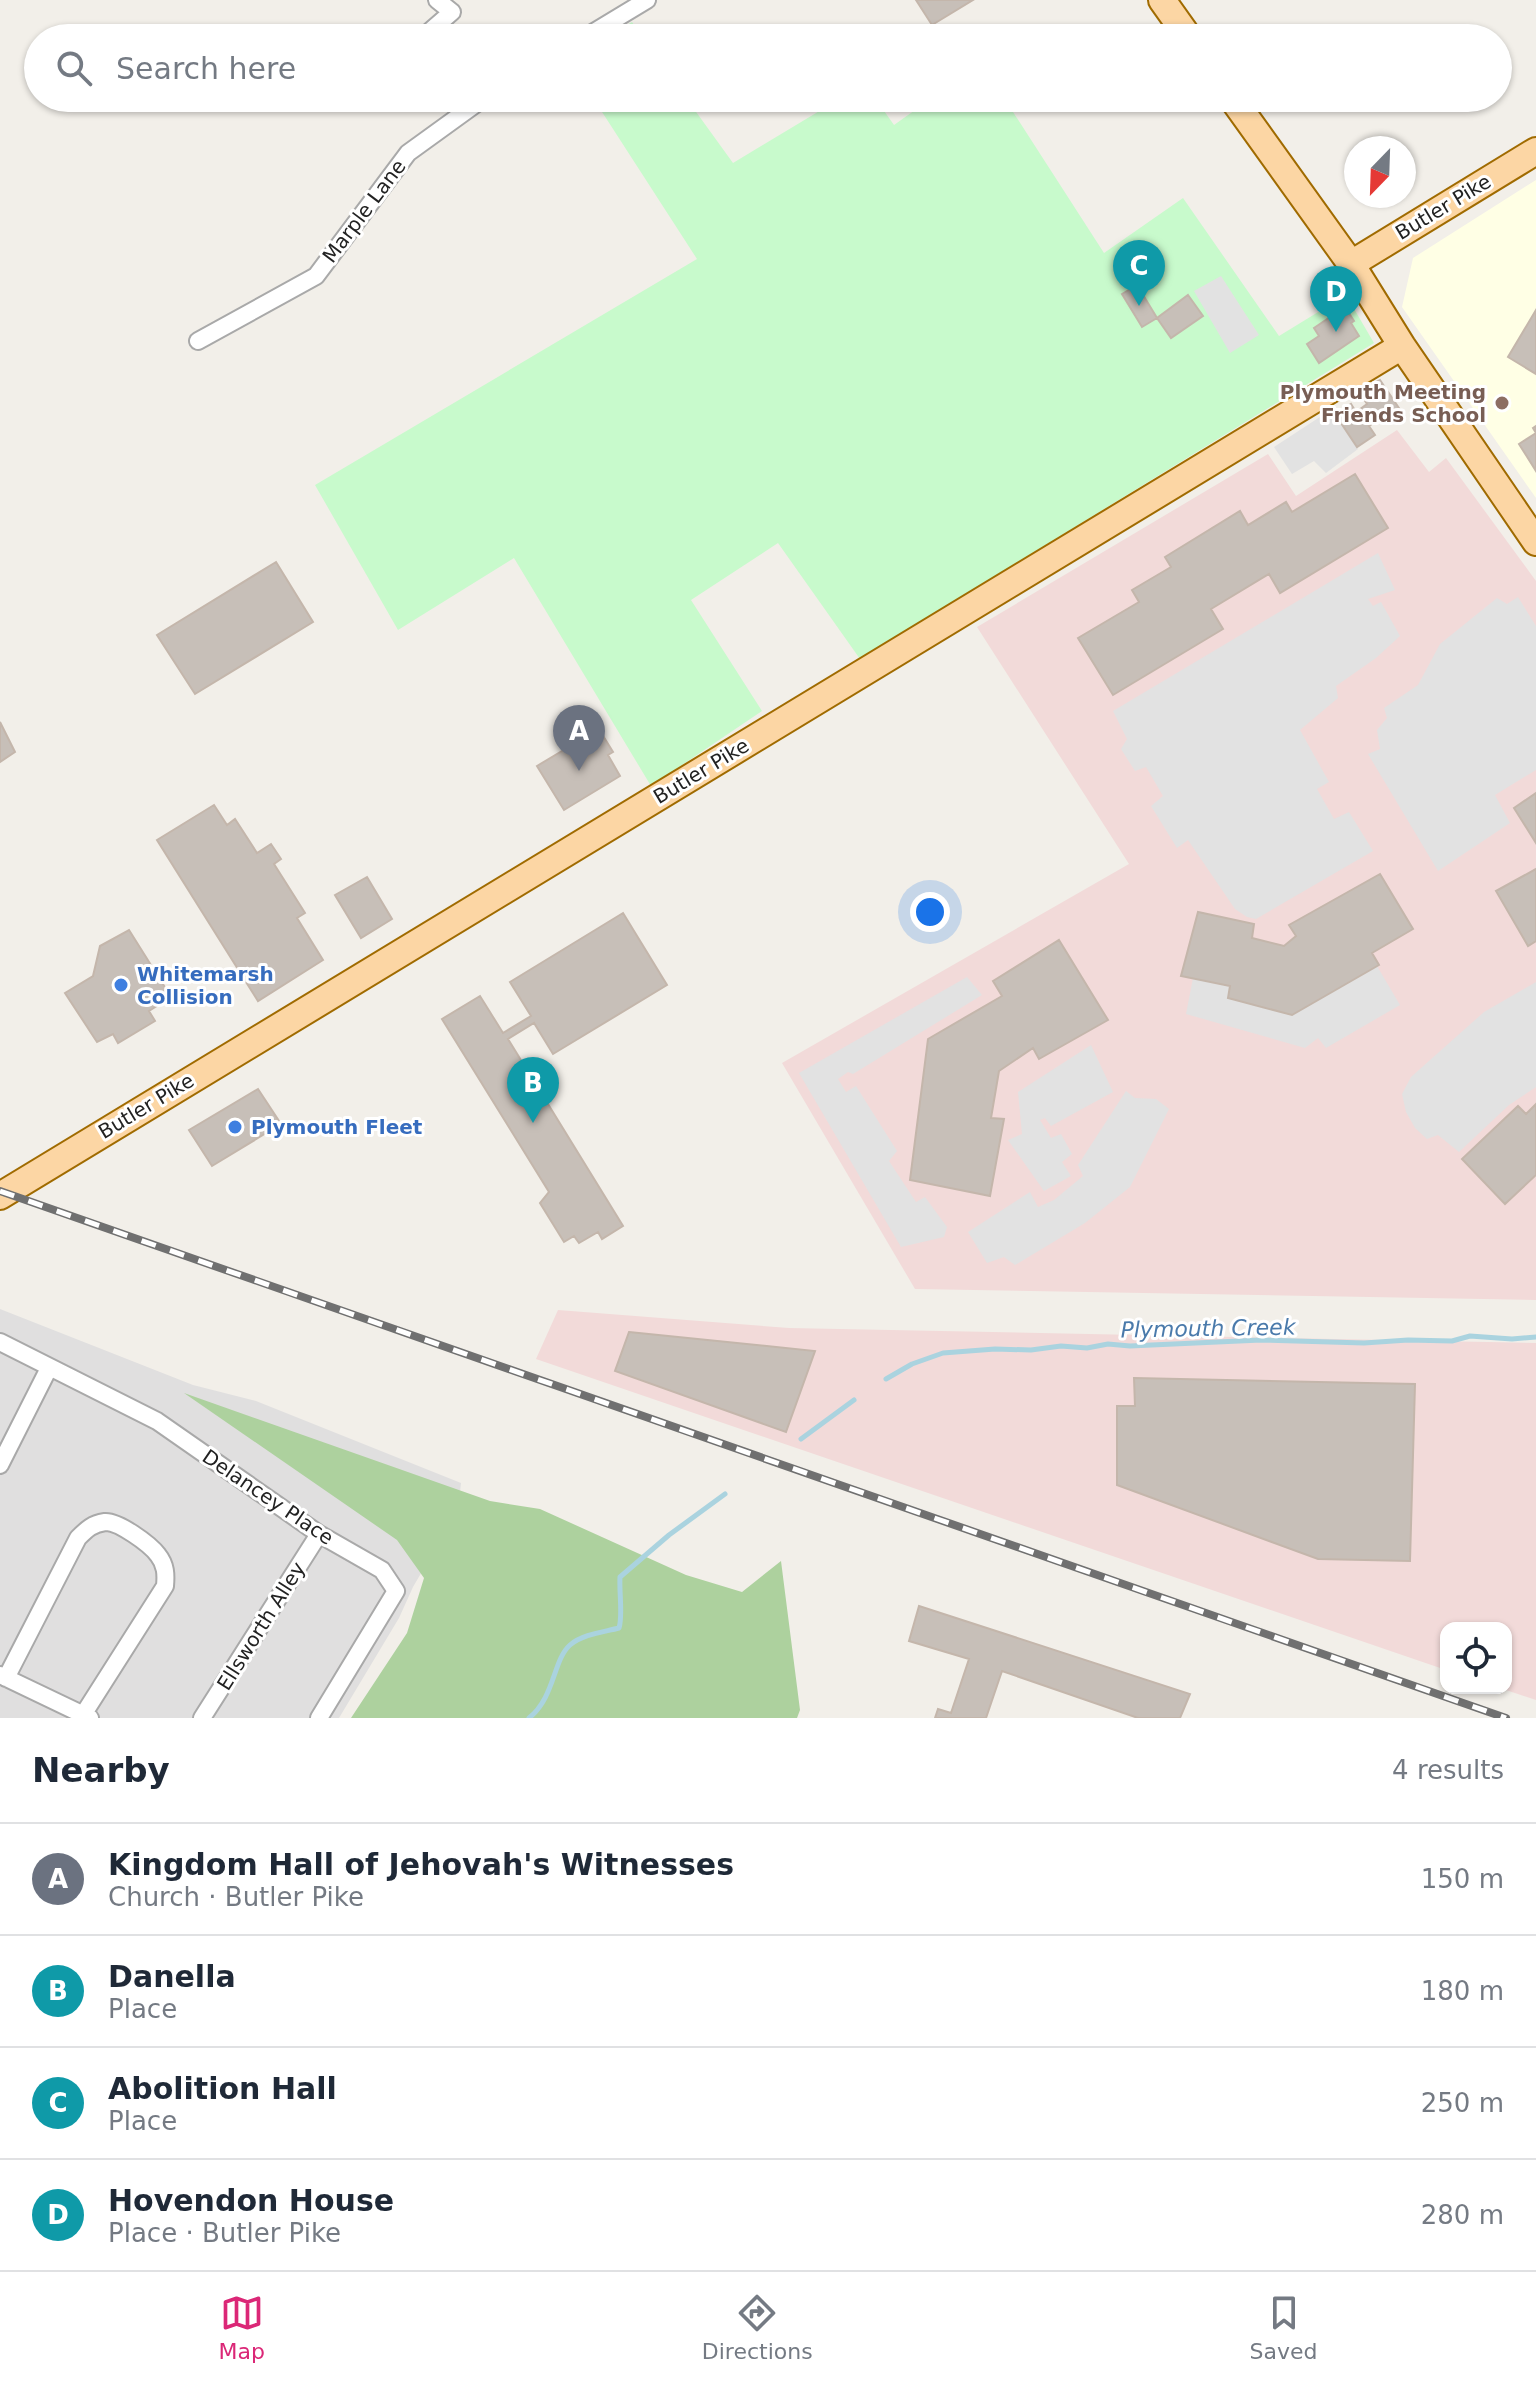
<!DOCTYPE html>
<html lang="en">
<head>
<meta charset="utf-8">
<style>
	:root { --surface:#fff; --page:#f6f6f7; --text:#1f2937; --muted:#747a83; --line:#e0e1e3; --accent:#db2777 }
	body { margin:0; font-family:"DejaVu Sans",sans-serif; background:var(--page); color:var(--text) }
	.controls { position:absolute; right:24px; bottom:24px; display:grid; overflow:hidden; border-radius:16px; box-shadow:0 2px 6px #0004 }
	.controls button { width:72px; height:72px; display:grid; place-items:center; padding:0; border:0; border-bottom:2px solid var(--line); background:var(--surface); color:var(--text); font:40px sans-serif }
	.compass { position:absolute; left:1344px; top:136px; width:72px; height:72px; border-radius:50%; background:var(--surface); box-shadow:0 2px 6px #0004; rotate:203deg }
	.you { position:absolute; left:930px; top:912px; width:28px; height:28px; margin:-20px; border:6px solid #fff; border-radius:50%; background:#1a73e8; box-shadow:0 0 0 12px #1a73e833 }
	.badge { display:grid; place-items:center; width:52px; height:52px; border-radius:50%; background:var(--accent); color:#fff; font-size:26px; font-weight:700 }
	.pin { position:absolute; translate:-50% -66px; filter:drop-shadow(0 2px 4px #0008) }
	.pin::after { content:''; position:absolute; top:42px; width:28px; height:24px; background:inherit; clip-path:polygon(0 0,100% 0,50% 100%) }
	.list { margin:0; padding:0; list-style:none }
	h2 { display:flex; justify-content:space-between; align-items:center; height:104px; margin:0; padding:0 32px; font-size:34px }
	h2 small { font-size:26px; font-weight:400; color:var(--muted) }
	.list li { display:grid; grid-template-columns:52px 1fr auto; gap:24px; align-items:center; box-sizing:border-box; height:112px; padding:0 32px; border-top:2px solid var(--line) }
	.list b { display:block; font-size:30px; white-space:nowrap }
	.list p { margin:0; font-size:26px; white-space:nowrap; color:var(--muted) }
	.list em { font-size:26px; font-style:normal; color:var(--muted) }
	.icon { flex:none; width:44px; height:44px; fill:none; stroke:currentColor; stroke-width:2; stroke-linecap:round; stroke-linejoin:round }
	.map { position:relative; flex:none; width:1536px; height:1718px; overflow:hidden }
	.search { position:absolute; background:var(--surface); box-shadow:0 2px 6px #0004; left:24px; right:24px; top:24px; height:88px; display:flex; align-items:center; gap:20px; box-sizing:border-box; padding:0 28px; border-radius:44px; color:var(--muted); font-size:30px }
	.sheet { height:552px; background:var(--surface) }
	nav { display:flex; justify-content:space-around; align-items:center; box-sizing:border-box; height:112px; border-top:2px solid var(--line); background:var(--surface); font-size:22px; color:var(--muted) }
	nav a { display:grid; justify-items:center; gap:4px }
	nav .on { color:var(--accent) }
	.map>svg:first-child { display:block }
	.residential { fill:#e0dfdf }
	.commercial { fill:#f2dad9 }
	.education { fill:#ffffe5 }
	.forest { fill:#add19e }
	.park { fill:#c8facc }
	.parking { fill:#e2e2e2 }
	.lines { fill:none; stroke-linecap:round; stroke-linejoin:round }
	.stream { stroke:#aad3df; stroke-width:5 }
	.building { fill:#c7bfb8; stroke:#c4b6ab; stroke-width:2 }
	.minor-casing { stroke:#a9a9a9; stroke-width:20 }
	.primary-casing { stroke:#a06b00; stroke-width:30 }
	.minor { stroke:#fff; stroke-width:16 }
	.primary { stroke:#fcd6a4; stroke-width:26 }
	.rail-casing { stroke:#707070; stroke-width:8 }
	.rail { stroke:#fff; stroke-width:5; stroke-dasharray:15; stroke-linecap:butt }
	.education-dot { fill:#8d6e63; stroke:#fff; stroke-width:3 }
	.shop-dot { fill:#3f7fe0; stroke:#fff; stroke-width:3 }
	.labels { text-anchor:middle; stroke-width:6; stroke-linejoin:round; paint-order:stroke }
	.street-label { font-size:20px; fill:#222; stroke:#fff }
	.education-label { font-size:20px; font-weight:bold; fill:#785e54; stroke:#fff; text-anchor:end }
	.shop-label { font-size:20px; font-weight:bold; fill:#366cbe; stroke:#fff; text-anchor:start }
	.water-label { font-size:22px; font-style:italic; fill:#4a7aab; stroke:#fff }
</style>
</head>
<body>
<div class="map">
<svg width="1536" height="1718" viewBox="0 0 1536 1718">
	<rect width="100%" height="100%" fill="#f2efe9"/>
	<path class="residential" d="M0 1309 193 1385 256 1401 461 1483 458 1510 413 1587 399 1618 339 1718H0Z"/>
	<path class="commercial" d="M1397 430 1429 472 1446 458 1536 581V1300L915 1289 782 1063 1129 864 977 627 1268 454 1296 496Z
		M558 1310 789 1328 1536 1343V1700L1500 1688H1506V1628H1446V1670L536 1359Z"/>
	<path class="education" d="M1536 180V498L1402 307 1413 258Z"/>
	<path class="forest" d="M184 1393 490 1501 540 1509 686 1575 742 1592 781 1561 800 1710 797 1718H351L407 1633 424 1578 397 1540Z"/>
	<path class="park" d="M632 22 643 38H606Z
		M593 98H686L733 163 841 98H875L894 125 932 98H1004L1104 253 1183 198 1279 336 1346 295 1374 343 860 659 778 543 691 600 762 711 651 786 514 558 398 630 315 485 697 259Z"/>
	<path class="parking" d="M1221 276 1259 335 1230 353 1194 291Z
		M1329 411 1335 414 1358 449 1326 473 1314 461 1292 474 1274 447Z
		M1378 553 1395 590 1368 599 1373 606 1381 602 1400 636 1376 658 1336 686 1338 698 1300 730 1329 782 1317 789 1334 819 1349 812 1373 851 1256 919 1247 917 1235 909 1188 840 1177 848 1151 806 1163 796 1146 767 1135 771 1121 749 1127 739 1113 711Z
		M1518 597 1536 626V770L1495 795 1510 823 1438 871 1368 754 1380 749 1377 730 1387 718 1384 708 1418 685 1440 644 1497 598 1507 604Z
		M1377 966 1400 1005 1326 1048 1318 1038 1305 1048 1186 1014 1193 978 1230 986 1229 998 1292 1015Z
		M967 977 982 995 853 1074 848 1072 838 1079 846 1092 856 1086 897 1151 889 1161 916 1202 925 1197 947 1227 944 1237 901 1247 799 1073Z
		M1536 982V1087L1509 1105 1459 1152 1438 1135 1427 1139 1415 1128 1406 1112 1402 1094 1411 1077 1484 1012Z
		M1091 1045 1113 1092 1051 1126 1045 1118 1040 1120 1051 1138 1061 1134 1072 1154 1062 1162 1071 1176 1044 1191 1008 1140 1022 1134 1018 1092Z
		M1126 1091 1135 1098 1156 1099 1169 1109 1130 1187 1085 1223 1015 1265 1004 1257 987 1263 968 1232 1030 1192 1038 1207 1054 1200 1083 1176 1078 1165Z"/>
	<g class="lines">
		<path class="stream" d="M886 1379 912 1364 943 1353 995 1349 1031 1350 1061 1346 1087 1348 1108 1344 1130 1346 1261 1340 1364 1343 1408 1340 1452 1341 1470 1336 1512 1339 1536 1337
			M801 1439 854 1400
			M529 1718C555 1697 553 1660 570 1645 583 1634 604 1632 619 1628 623 1616 619 1592 620 1577L669 1535 725 1494"/>
	</g>
	<path class="building" d="M916 0H973L932 25Z
		M1137 285 1157 318 1142 327 1122 294Z
		M1188 295 1203 316 1171 338 1157 318Z
		M1345 307 1354 321 1351 323 1359 336 1319 363 1307 344 1319 336 1314 328Z
		M1536 310V374L1508 357Z
		M1380 380 1403 414 1391 423 1386 415 1369 426 1375 435 1357 447 1335 414 1351 404 1356 412 1367 404 1359 391Z
		M1536 426V471L1519 444 1536 433 1533 428Z
		M1355 474 1388 528 1280 593 1269 574 1211 609 1223 629 1113 695 1078 638 1139 602 1132 590 1171 567 1165 557 1240 511 1248 525 1286 502 1292 512Z
		M276 562 313 622 195 694 157 635Z
		M0 722 15 752 0 762Z
		M592 733 595 738 602 734 613 752 608 755 620 776 564 810 537 766Z
		M1536 793V843L1514 808Z
		M214 805 227 825 235 819 257 853 271 844 281 859 274 864 305 913 297 918 323 960 258 1001 157 840Z
		M1536 869V941L1528 946 1496 891Z
		M1380 874 1413 929 1372 953 1379 965 1292 1015 1228 998 1230 986 1181 976 1198 912 1254 924 1252 938 1284 946 1296 936 1289 925Z
		M367 877 392 919 361 938 335 895Z
		M623 913 667 985 553 1054 534 1023 508 1039 623 1226 602 1239 598 1232 579 1243 574 1236 564 1242 540 1203 549 1192 442 1019 480 996 503 1033 531 1016 510 982Z
		M129 930 171 997 149 1011 155 1021 118 1043 113 1034 97 1042 65 993 93 976 100 946Z
		M1059 940 1108 1020 1039 1059 1033 1048 999 1071 991 1118 1004 1119 990 1196 910 1180 928 1039 1002 996 993 981Z
		M258 1089 281 1124 212 1166 189 1130Z
		M1536 1104V1175L1505 1204 1462 1159 1518 1106 1526 1114Z
		M629 1332 815 1351 786 1432 615 1371Z
		M1134 1378 1415 1384 1410 1561 1318 1559 1117 1485V1406H1135Z
		M919 1606 1190 1694 1180 1718H1138L1002 1671 986 1718H935L938 1709 951 1713 969 1659 909 1641Z"/>
	<g class="lines">
		<g class="minor-casing">
			<path id="minor" d="M429 32 452 12 437 0
				M584 38 647 0
				M198 341 316 276 408 153 484 98
				M0 1342 157 1421 319 1534 382 1570 396 1591 319 1718
				M0 1465 49 1368
				M0 1675 90 1718
				M6 1678 78 1538C87 1529 92 1524 105 1522 118 1521 150 1544 158 1555 166 1565 166 1575 165 1586L81 1718
				M202 1718 319 1534"/>
		</g>
		<g class="primary-casing">
			<path id="primary" d="M1162 0 1189 38
				M1232 98 1351 264 1402 346 1536 542
				M1351 264 1536 151
				M0 1196 1402 346"/>
		</g>
		<use href="#minor" class="minor"/>
		<use href="#primary" class="primary"/>
		<g class="rail-casing">
			<path id="rail" d="M0 1191 1506 1718"/>
		</g>
		<use href="#rail" class="rail"/>
	</g>
	<circle class="education-dot" cx="1502" cy="403" r="8"/>
	<g class="shop-dot">
		<circle cx="121" cy="985" r="8"/>
		<circle cx="235" cy="1127" r="8"/>
	</g>
	<g class="labels">
		<g class="street-label">
			<text transform="translate(1443 207) rotate(-31)" y="7">Butler Pike</text>
			<text transform="translate(364 211) rotate(-53)" y="7">Marple Lane</text>
			<text transform="translate(701 771) rotate(-31)" y="7">Butler Pike</text>
			<text transform="translate(146 1106) rotate(-31)" y="7">Butler Pike</text>
			<text transform="translate(268 1497) rotate(34)" y="7">Delancey Place</text>
			<text transform="translate(261 1626) rotate(-58)" y="7">Ellsworth Alley</text>
		</g>
		<g class="education-label">
			<text x="1486" y="399">Plymouth Meeting<tspan x="1486" dy="23">Friends School</tspan></text>
		</g>
		<g class="shop-label">
			<text x="137" y="981">Whitemarsh<tspan x="137" dy="23">Collision</tspan></text>
			<text x="251" y="1134">Plymouth Fleet</text>
		</g>
		<g class="water-label">
			<text transform="translate(1208 1328) rotate(-1)" y="8">Plymouth Creek</text>
		</g>
	</g>
</svg>
<div class="controls">
<button><svg class="icon" aria-label="locate" viewBox="0 0 24 24"><circle cx="12" cy="12" r="6"/><path d="M12 2v4M12 18v4M2 12h4M18 12h4"/></svg></button>
</div>
<svg class="compass" viewBox="-18 -18 36 36"><path d="M0-13l5 13h-10z" fill="#e53935"/><path d="M0 13l5-13h-10z" fill="#747a83"/></svg>
<div class="you"></div>
<div class="pin badge" style="left:579px;top:771px;background:#6b7280">A</div>
<div class="pin badge" style="left:533px;top:1123px;background:#0f9aa8">B</div>
<div class="pin badge" style="left:1139px;top:306px;background:#0f9aa8">C</div>
<div class="pin badge" style="left:1336px;top:332px;background:#0f9aa8">D</div>
<div class="search"><svg class="icon" aria-label="search" viewBox="0 0 24 24"><circle cx="10" cy="10" r="6"/><path d="M15 15l6 6"/></svg>Search here</div>
</div>
<section class="sheet">
<h2>Nearby<small>4 results</small></h2>
<ul class="list">
<li><span class="badge" style="background:#6b7280">A</span><div><b>Kingdom Hall of Jehovah's Witnesses</b><p>Church · Butler Pike</p></div><em>150 m</em></li>
<li><span class="badge" style="background:#0f9aa8">B</span><div><b>Danella</b><p>Place</p></div><em>180 m</em></li>
<li><span class="badge" style="background:#0f9aa8">C</span><div><b>Abolition Hall</b><p>Place</p></div><em>250 m</em></li>
<li><span class="badge" style="background:#0f9aa8">D</span><div><b>Hovendon House</b><p>Place · Butler Pike</p></div><em>280 m</em></li>
</ul>
</section>
<nav>
<a class="on"><svg class="icon" aria-label="map" viewBox="0 0 24 24"><path d="M3 6l6-2 6 2 6-2v14l-6 2-6-2-6 2zM9 4v14M15 6v14"/></svg>Map</a>
<a><svg class="icon" aria-label="directions" viewBox="0 0 24 24"><path d="M12 3l9 9-9 9-9-9zM9 14v-3h6M13 9l2 2-2 2"/></svg>Directions</a>
<a><svg class="icon" aria-label="saved" viewBox="0 0 24 24"><path d="M7 4h10v16l-5-4-5 4z"/></svg>Saved</a>
</nav>
</body>
</html>
